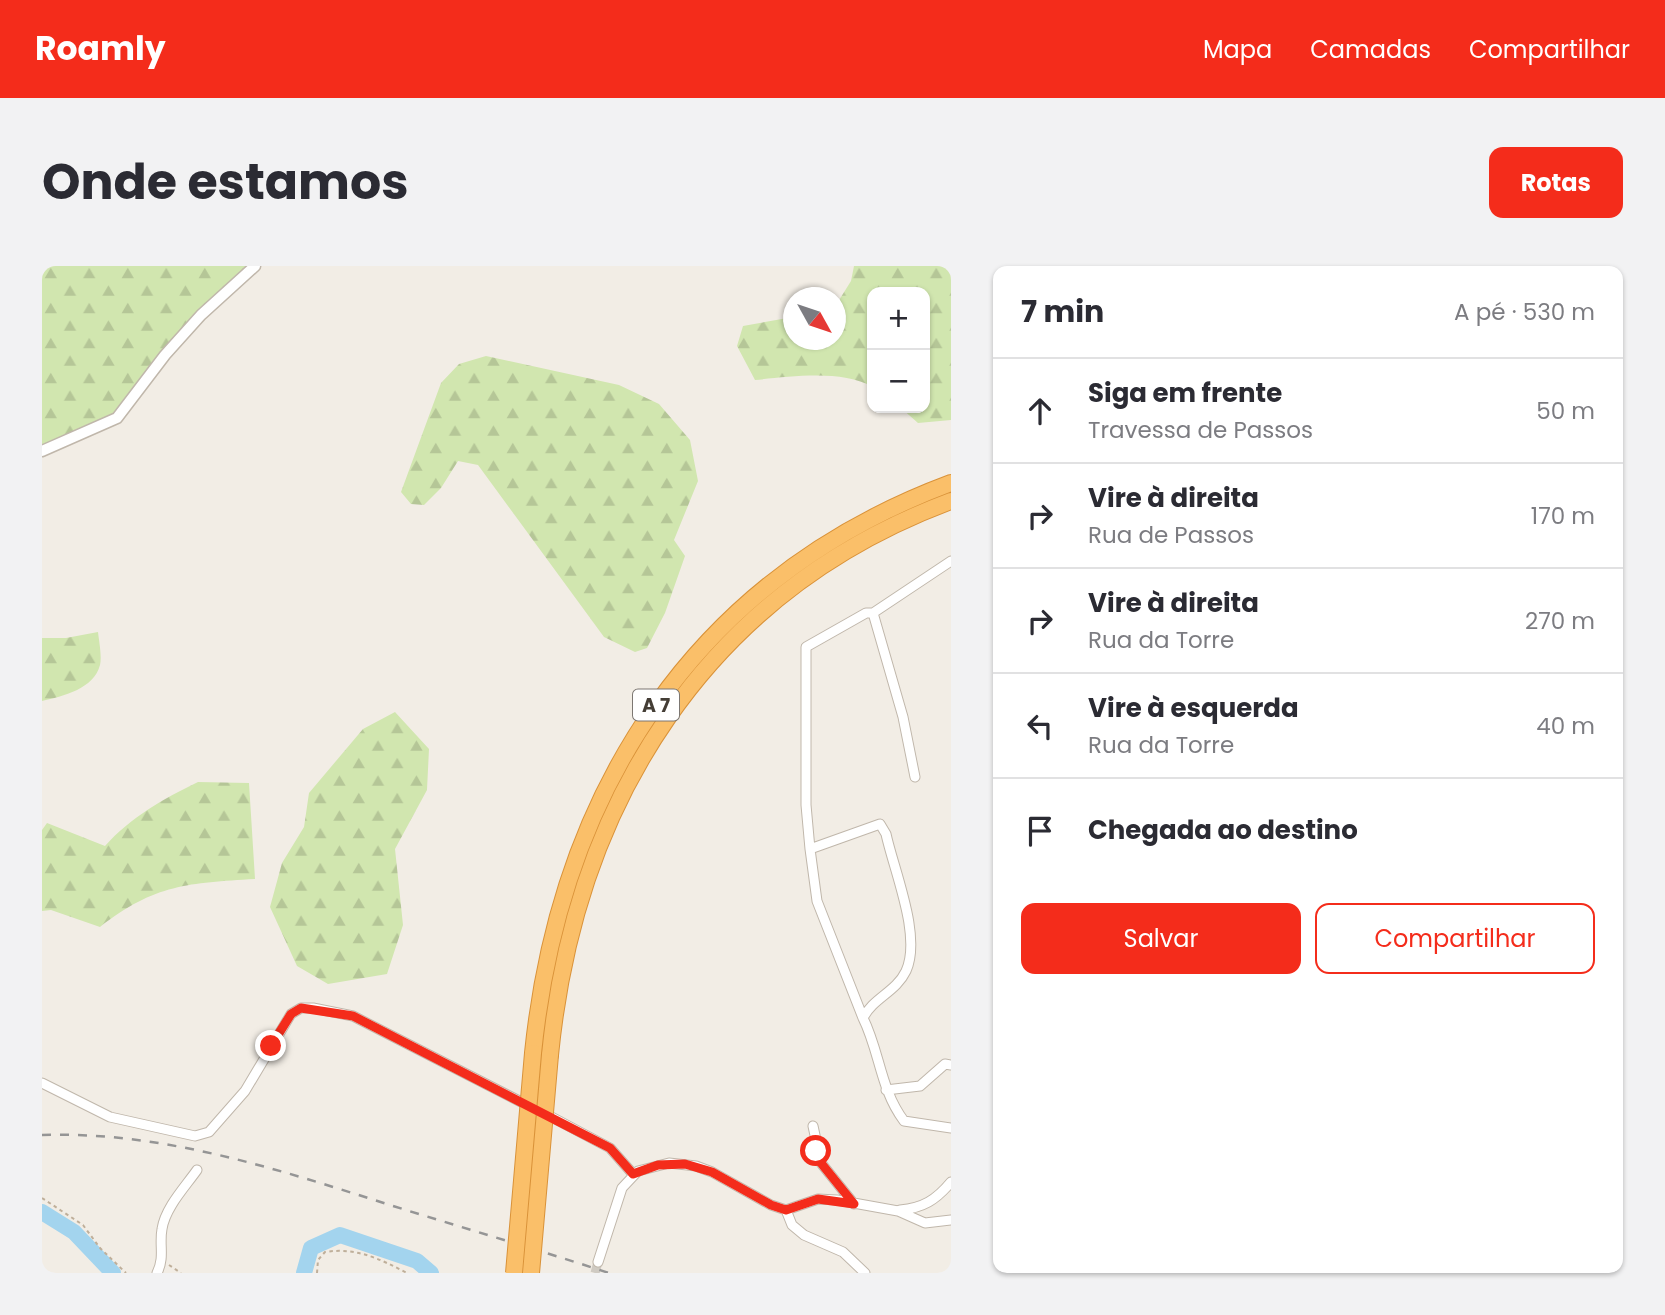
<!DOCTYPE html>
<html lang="pt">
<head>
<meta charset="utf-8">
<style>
	:root { --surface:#fff; --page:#f2f2f3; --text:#2b2b33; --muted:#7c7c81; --line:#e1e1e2; --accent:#f42c1b }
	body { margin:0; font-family:Poppins,sans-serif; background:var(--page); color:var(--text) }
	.controls { position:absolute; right:21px; top:21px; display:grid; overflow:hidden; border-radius:14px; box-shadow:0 2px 5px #0004 }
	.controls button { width:63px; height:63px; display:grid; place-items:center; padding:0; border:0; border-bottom:2px solid var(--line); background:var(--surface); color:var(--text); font:35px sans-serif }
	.compass { position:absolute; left:741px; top:21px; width:63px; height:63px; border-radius:50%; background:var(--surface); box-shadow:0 2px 5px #0004; rotate:130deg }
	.stop { position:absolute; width:21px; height:21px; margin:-16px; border:5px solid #f42c1b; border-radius:50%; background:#fff }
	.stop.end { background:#f42c1b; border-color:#fff; box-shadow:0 2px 7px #0008 }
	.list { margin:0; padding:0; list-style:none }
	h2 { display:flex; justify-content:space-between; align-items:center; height:91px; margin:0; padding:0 28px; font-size:30px }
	h2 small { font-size:23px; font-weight:400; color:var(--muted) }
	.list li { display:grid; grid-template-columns:46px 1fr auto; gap:21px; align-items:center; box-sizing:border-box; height:105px; padding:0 28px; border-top:2px solid var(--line) }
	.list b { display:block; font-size:26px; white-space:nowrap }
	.list p { margin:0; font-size:23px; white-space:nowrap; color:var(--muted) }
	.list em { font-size:23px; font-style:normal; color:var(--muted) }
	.actions { display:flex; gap:14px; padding:21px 28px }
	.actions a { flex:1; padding:16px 0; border:2px solid var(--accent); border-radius:14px; text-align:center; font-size:24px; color:var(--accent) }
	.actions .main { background:var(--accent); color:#fff }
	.icon { flex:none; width:38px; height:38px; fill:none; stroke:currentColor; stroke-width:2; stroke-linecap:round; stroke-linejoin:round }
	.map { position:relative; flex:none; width:909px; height:1007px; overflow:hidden; border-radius:14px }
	header { display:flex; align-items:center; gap:42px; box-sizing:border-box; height:98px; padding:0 35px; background:var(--accent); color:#fff }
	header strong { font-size:33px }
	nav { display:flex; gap:38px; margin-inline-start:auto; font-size:24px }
	.intro { display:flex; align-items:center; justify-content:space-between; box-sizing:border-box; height:168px; padding:0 42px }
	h1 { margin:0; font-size:49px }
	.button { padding:18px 32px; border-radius:14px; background:var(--accent); color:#fff; font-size:24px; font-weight:700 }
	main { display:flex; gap:42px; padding:0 42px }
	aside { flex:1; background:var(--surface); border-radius:14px; box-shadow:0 2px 5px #0004 }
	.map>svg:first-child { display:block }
	.forest { fill:url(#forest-firs) }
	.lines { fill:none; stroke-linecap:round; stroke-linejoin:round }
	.river { stroke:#a3d4ee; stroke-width:16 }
	.minor-tunnel { stroke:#cfcac2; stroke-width:9; stroke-dasharray:9 4.5; stroke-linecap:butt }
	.minor-casing { stroke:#c0b7ab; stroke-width:11 }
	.tertiary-casing { stroke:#c0b7ab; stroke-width:13 }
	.motorway-casing { stroke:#d99239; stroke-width:18 }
	.path { stroke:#bfaf9a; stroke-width:2; stroke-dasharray:3.5 3.5; stroke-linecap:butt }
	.minor { stroke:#fff; stroke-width:9 }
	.tertiary { stroke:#fff; stroke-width:10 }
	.motorway { stroke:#fabf69; stroke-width:16 }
	.rail { stroke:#959595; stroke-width:2.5; stroke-dasharray:9 9; stroke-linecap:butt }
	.motorway-bridge-casing { stroke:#d99239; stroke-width:18; stroke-linecap:butt }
	.motorway-bridge { stroke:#fabf69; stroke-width:16 }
	.route { stroke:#f42c1b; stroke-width:9 }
	.labels { text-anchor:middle; stroke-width:6; stroke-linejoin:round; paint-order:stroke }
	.shield { fill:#fff; stroke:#7c7772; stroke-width:2 }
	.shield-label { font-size:19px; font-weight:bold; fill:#443d35 }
</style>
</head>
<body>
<header>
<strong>Roamly</strong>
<nav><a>Mapa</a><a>Camadas</a><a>Compartilhar</a></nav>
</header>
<div class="intro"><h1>Onde estamos</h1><a class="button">Rotas</a></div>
<main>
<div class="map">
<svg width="909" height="1007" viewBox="0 0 909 1007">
	<defs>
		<pattern id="forest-firs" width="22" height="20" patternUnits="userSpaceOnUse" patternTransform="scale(1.75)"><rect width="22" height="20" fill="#d1e6af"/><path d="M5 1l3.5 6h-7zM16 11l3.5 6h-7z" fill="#b5c697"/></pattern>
	</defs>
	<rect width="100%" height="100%" fill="#f2ede5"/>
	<path class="forest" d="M0 0H213L159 49 75 152 0 183Z
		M812 0H909V154L876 157 859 142H883V26H830V121C801 103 746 111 713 114L695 80 701 60 751 51 752 74H794V39L809 15Z
		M444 90 577 119 617 138 648 174 656 215 632 274 643 290 623 347 605 382 593 386 562 371 436 199 416 195 399 222 382 239 369 238 359 226 399 117 417 98Z
		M56 366C57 375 60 390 58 399 52 423 21 430 0 435V372H24Z
		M353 446 387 483 385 524 353 583 361 659 345 708 286 718 255 700 228 641 240 597 262 561 267 527 321 463Z
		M156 516 207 517 213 613C147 617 113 618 58 661L9 644 0 645V564L5 557 63 580C89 551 121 533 156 516Z"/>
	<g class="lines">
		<path class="river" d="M0 946 32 966 71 1007
			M262 1007 269 982 298 969 375 995 389 1007"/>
		<path class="minor-tunnel" d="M553 1007 556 996"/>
		<g class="minor-casing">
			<path id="minor" d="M831 347 909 295
				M768 583 764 539V381L824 347H831L861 451 873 511
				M821 752 775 635 768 583 838 558 844 568C852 605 880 670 864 705 854 726 831 732 821 752 838 786 838 823 862 855L909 862
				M0 817 68 851 153 870 167 866 203 825 249 748 259 742H271L311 750 489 841
				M844 824 878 820 903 798 909 799
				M502 847 568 882 591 908
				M771 860 779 897 812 938
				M744 944 750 959 762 969 801 986 823 1007
				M858 944C881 942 894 934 909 916
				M556 996 580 922 596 905 627 897 654 900 670 906 729 939 744 944 776 933 795 934 856 945 883 957 909 954
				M115 1007C123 991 117 979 120 963 123 942 143 921 155 904"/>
		</g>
		<g class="tertiary-casing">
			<path id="tertiary" d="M0 185 75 152 123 89 159 49 213 0"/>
		</g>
		<g class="motorway-casing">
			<path id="motorway" d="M491 787C518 523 654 312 909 217
				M508 789C533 536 664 326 909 235"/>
		</g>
		<path class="path" d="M0 932 41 959 58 982 84 1007
			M127 999 139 1007
			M275 1007 276 994 283 986C314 981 338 993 365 1007"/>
		<use href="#minor" class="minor"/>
		<use href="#tertiary" class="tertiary"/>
		<use href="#motorway" class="motorway"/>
		<path class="rail" d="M0 869C120 865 235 903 348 939 421 962 494 983 567 1007"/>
		<g class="motorway-bridge-casing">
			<path id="motorway-bridge" d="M472 1007 491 787
				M489 1007 508 789"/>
		</g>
		<use href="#motorway-bridge" class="motorway-bridge"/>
	</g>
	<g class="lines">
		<path class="route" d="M229 780 249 748 259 742 311 750 568 882 591 908 616 899 643 898 670 906 729 939 744 944 776 933 812 938 779 897 774 885"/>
	</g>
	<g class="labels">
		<rect class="shield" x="591" y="423.5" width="46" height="31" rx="5"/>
		<g class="shield-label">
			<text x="614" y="446">A 7</text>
		</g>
	</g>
</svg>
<div class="controls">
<button>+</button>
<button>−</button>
</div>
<svg class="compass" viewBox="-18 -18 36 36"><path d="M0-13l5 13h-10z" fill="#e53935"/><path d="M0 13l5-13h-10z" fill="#7c7c81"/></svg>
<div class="stop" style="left:774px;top:885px"></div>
<div class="stop end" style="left:229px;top:780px"></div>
</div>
<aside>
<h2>7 min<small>A pé · 530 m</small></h2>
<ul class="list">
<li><svg class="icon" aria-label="ahead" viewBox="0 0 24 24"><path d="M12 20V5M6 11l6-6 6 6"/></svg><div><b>Siga em frente</b><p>Travessa de Passos</p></div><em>50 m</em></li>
<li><svg class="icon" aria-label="right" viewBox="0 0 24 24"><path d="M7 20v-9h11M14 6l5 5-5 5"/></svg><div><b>Vire à direita</b><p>Rua de Passos</p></div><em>170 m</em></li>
<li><svg class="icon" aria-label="right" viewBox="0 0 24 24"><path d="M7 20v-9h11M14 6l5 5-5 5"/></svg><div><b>Vire à direita</b><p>Rua da Torre</p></div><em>270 m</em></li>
<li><svg class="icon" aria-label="left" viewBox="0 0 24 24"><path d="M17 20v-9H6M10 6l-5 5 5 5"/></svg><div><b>Vire à esquerda</b><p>Rua da Torre</p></div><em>40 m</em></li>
<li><svg class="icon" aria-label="arrive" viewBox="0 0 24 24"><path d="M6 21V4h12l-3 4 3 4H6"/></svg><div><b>Chegada ao destino</b></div></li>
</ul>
<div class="actions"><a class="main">Salvar</a><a>Compartilhar</a></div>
</aside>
</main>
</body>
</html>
